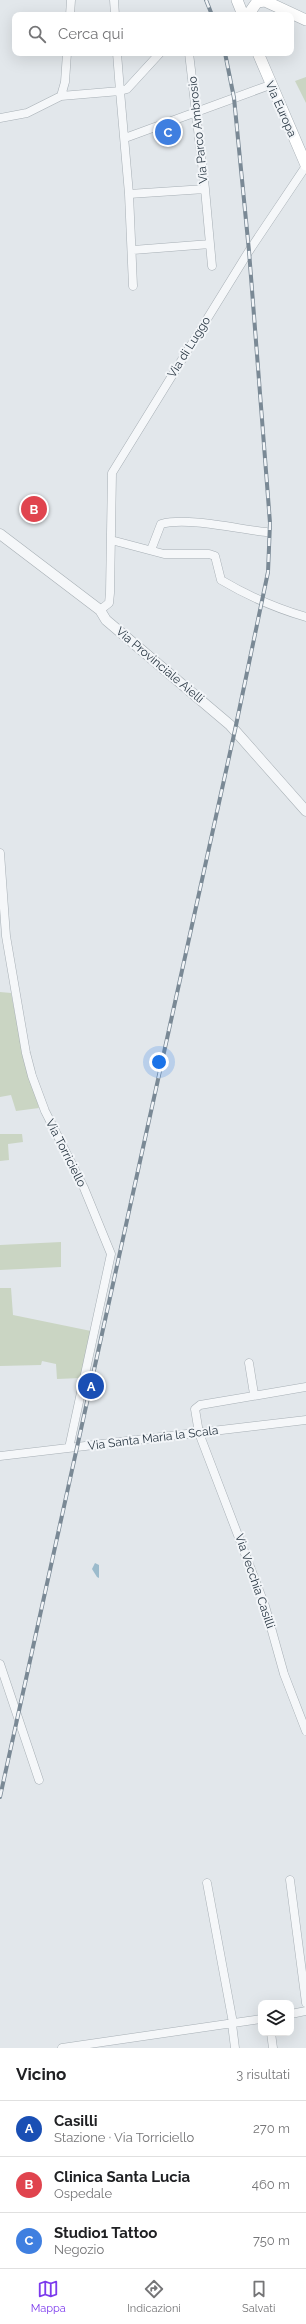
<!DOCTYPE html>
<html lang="it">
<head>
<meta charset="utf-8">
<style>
	:root { --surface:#fff; --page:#f6f6f6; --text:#202124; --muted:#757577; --line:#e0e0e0; --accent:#7c3aed }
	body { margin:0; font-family:Raleway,sans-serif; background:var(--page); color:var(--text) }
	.controls { position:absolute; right:12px; bottom:12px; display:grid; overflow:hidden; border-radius:8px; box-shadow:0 4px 16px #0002 }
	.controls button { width:36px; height:36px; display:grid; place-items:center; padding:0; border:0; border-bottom:1px solid var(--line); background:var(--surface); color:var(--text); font:20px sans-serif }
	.you { position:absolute; left:159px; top:1062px; width:14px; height:14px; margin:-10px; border:3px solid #fff; border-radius:50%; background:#1a73e8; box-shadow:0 0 0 6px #1a73e833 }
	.badge { display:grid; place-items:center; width:26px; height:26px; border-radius:50%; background:var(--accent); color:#fff; font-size:13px; font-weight:700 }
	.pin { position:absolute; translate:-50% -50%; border:2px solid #fff; box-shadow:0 1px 4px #0006 }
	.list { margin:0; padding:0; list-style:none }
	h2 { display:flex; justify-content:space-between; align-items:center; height:52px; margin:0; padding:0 16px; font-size:17px }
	h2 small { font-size:13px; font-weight:400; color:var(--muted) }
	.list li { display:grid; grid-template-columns:26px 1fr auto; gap:12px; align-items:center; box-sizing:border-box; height:56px; padding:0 16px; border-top:1px solid var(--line) }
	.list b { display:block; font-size:15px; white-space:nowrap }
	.list p { margin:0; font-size:13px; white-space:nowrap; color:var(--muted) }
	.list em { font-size:13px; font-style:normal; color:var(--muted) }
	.icon { flex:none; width:22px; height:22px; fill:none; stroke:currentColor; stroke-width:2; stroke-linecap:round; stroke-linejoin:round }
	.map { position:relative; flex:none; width:306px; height:2048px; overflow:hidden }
	.search { position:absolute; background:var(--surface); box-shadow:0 4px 16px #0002; left:12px; right:12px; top:12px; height:44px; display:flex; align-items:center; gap:10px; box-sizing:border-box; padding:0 14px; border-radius:8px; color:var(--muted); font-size:15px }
	.sheet { height:220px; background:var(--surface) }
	nav { display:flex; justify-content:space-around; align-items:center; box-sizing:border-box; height:56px; border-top:1px solid var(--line); background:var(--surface); font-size:11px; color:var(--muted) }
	nav a { display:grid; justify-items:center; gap:2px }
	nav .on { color:var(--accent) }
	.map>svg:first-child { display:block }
	.green { fill:#cad5c3 }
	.water { fill:#9cbbcc }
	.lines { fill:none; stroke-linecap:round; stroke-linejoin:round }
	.minor-casing { stroke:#a7afb5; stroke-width:9 }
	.tertiary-casing { stroke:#a7afb5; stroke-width:11 }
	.secondary-casing { stroke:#a7afb5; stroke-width:12 }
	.minor { stroke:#f5f7f9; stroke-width:8 }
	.tertiary { stroke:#f5f7f9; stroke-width:10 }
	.secondary { stroke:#fff; stroke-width:11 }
	.rail-casing { stroke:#7a8995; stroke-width:4 }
	.rail { stroke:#f2f5f8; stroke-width:2.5; stroke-dasharray:8; stroke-linecap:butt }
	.labels { text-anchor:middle; stroke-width:4; stroke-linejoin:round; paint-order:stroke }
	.street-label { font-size:12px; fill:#293743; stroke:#f2f5f8 }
</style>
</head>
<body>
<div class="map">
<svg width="306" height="2048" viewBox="0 0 306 2048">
	<rect width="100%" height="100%" fill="#e2e7eb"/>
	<path class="green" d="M306 77V103L295 81Z
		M0 992 11 993 22 1048 39 1108 16 1111 11 1095 0 1097Z
		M0 1134H22L23 1142 8 1144 9 1160 0 1161Z
		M61 1242V1267L0 1270V1245Z
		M0 1288H11L13 1315 91 1331 81 1378 57 1379 56 1364 42 1361 41 1365 0 1366Z"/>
	<path class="water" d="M95 1563 99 1565V1578L97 1577 92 1569Z"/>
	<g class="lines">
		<g class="minor-casing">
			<path id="minor" d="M114 0 115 15
				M70 15 71 0
				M160 53 127 89 120 91 129 194 205 189 189 53
				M61 96 120 91 117 53
				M0 118 27 113 61 96 65 82 67 53
				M125 138 270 85
				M129 194 133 286
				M210 244 212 266
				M133 250 210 244 205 189
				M111 540 164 554H209L215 556 221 580C248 596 275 608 306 617
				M151 550 161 524C188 517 237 529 266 532
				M100 610 109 603 110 593 112 473 249 251 306 166
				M0 853 6 936 26 1053 32 1076 45 1111 84 1188 111 1254 69 1448
				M249 1363 254 1394
				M306 1387 200 1405 195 1409 199 1433 265 1606 284 1674 306 1731
				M0 1456 306 1420
				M0 1664 39 1780
				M290 1880 306 2003
				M207 1883 233 2023
				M291 2014 306 2011
				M232 2024 235 2048
				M271 2033 273 2048
				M62 2048 261 2019"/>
		</g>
		<g class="tertiary-casing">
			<path id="tertiary" d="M0 534 100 610 106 620 230 725 306 811"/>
		</g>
		<g class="secondary-casing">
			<path id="secondary" d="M237 0 243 15
				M248 15 257 2 265 1 306 20
				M258 53 306 165"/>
		</g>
		<use href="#minor" class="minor"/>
		<use href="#tertiary" class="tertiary"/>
		<use href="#secondary" class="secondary"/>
		<g class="rail-casing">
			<path id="rail" d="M206 0 212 15
				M0 1797 235 730 268 572 270 523 249 251 234 98 225 53"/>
		</g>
		<use href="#rail" class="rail"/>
	</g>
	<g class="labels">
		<g class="street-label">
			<text transform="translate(281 109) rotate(66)" y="4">Via Europa</text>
			<text transform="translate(198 130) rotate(-96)" y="4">Via Parco Ambrosio</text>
			<text transform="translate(189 347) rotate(-58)" y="4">Via di Luggo</text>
			<text transform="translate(160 665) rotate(40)" y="4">Via Provinciale Aielli</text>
			<text transform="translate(66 1153) rotate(63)" y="4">Via Torriciello</text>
			<text transform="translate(153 1438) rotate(-7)" y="4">Via Santa Maria la Scala</text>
			<text transform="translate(255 1581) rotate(71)" y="4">Via Vecchia Casilli</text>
		</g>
	</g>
</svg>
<div class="controls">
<button><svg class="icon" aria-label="layers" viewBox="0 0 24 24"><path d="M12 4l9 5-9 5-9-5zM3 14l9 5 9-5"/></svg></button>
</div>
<div class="you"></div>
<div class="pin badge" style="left:91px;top:1386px;background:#1a4fb4">A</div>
<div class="pin badge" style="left:34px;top:509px;background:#e0444e">B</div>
<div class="pin badge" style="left:168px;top:132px;background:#3f7fe0">C</div>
<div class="search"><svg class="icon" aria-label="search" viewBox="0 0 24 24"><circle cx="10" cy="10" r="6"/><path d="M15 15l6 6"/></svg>Cerca qui</div>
</div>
<section class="sheet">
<h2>Vicino<small>3 risultati</small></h2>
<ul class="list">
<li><span class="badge" style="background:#1a4fb4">A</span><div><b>Casilli</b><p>Stazione · Via Torriciello</p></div><em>270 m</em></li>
<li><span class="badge" style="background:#e0444e">B</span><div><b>Clinica Santa Lucia</b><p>Ospedale</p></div><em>460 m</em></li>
<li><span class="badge" style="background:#3f7fe0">C</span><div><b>Studio1 Tattoo</b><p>Negozio</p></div><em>750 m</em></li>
</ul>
</section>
<nav>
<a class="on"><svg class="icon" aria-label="map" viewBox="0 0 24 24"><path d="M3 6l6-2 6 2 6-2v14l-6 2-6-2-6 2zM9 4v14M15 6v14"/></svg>Mappa</a>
<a><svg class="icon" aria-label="directions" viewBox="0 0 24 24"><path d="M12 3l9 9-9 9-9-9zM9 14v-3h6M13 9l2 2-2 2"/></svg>Indicazioni</a>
<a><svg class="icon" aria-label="saved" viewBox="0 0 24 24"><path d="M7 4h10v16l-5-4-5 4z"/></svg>Salvati</a>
</nav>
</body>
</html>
